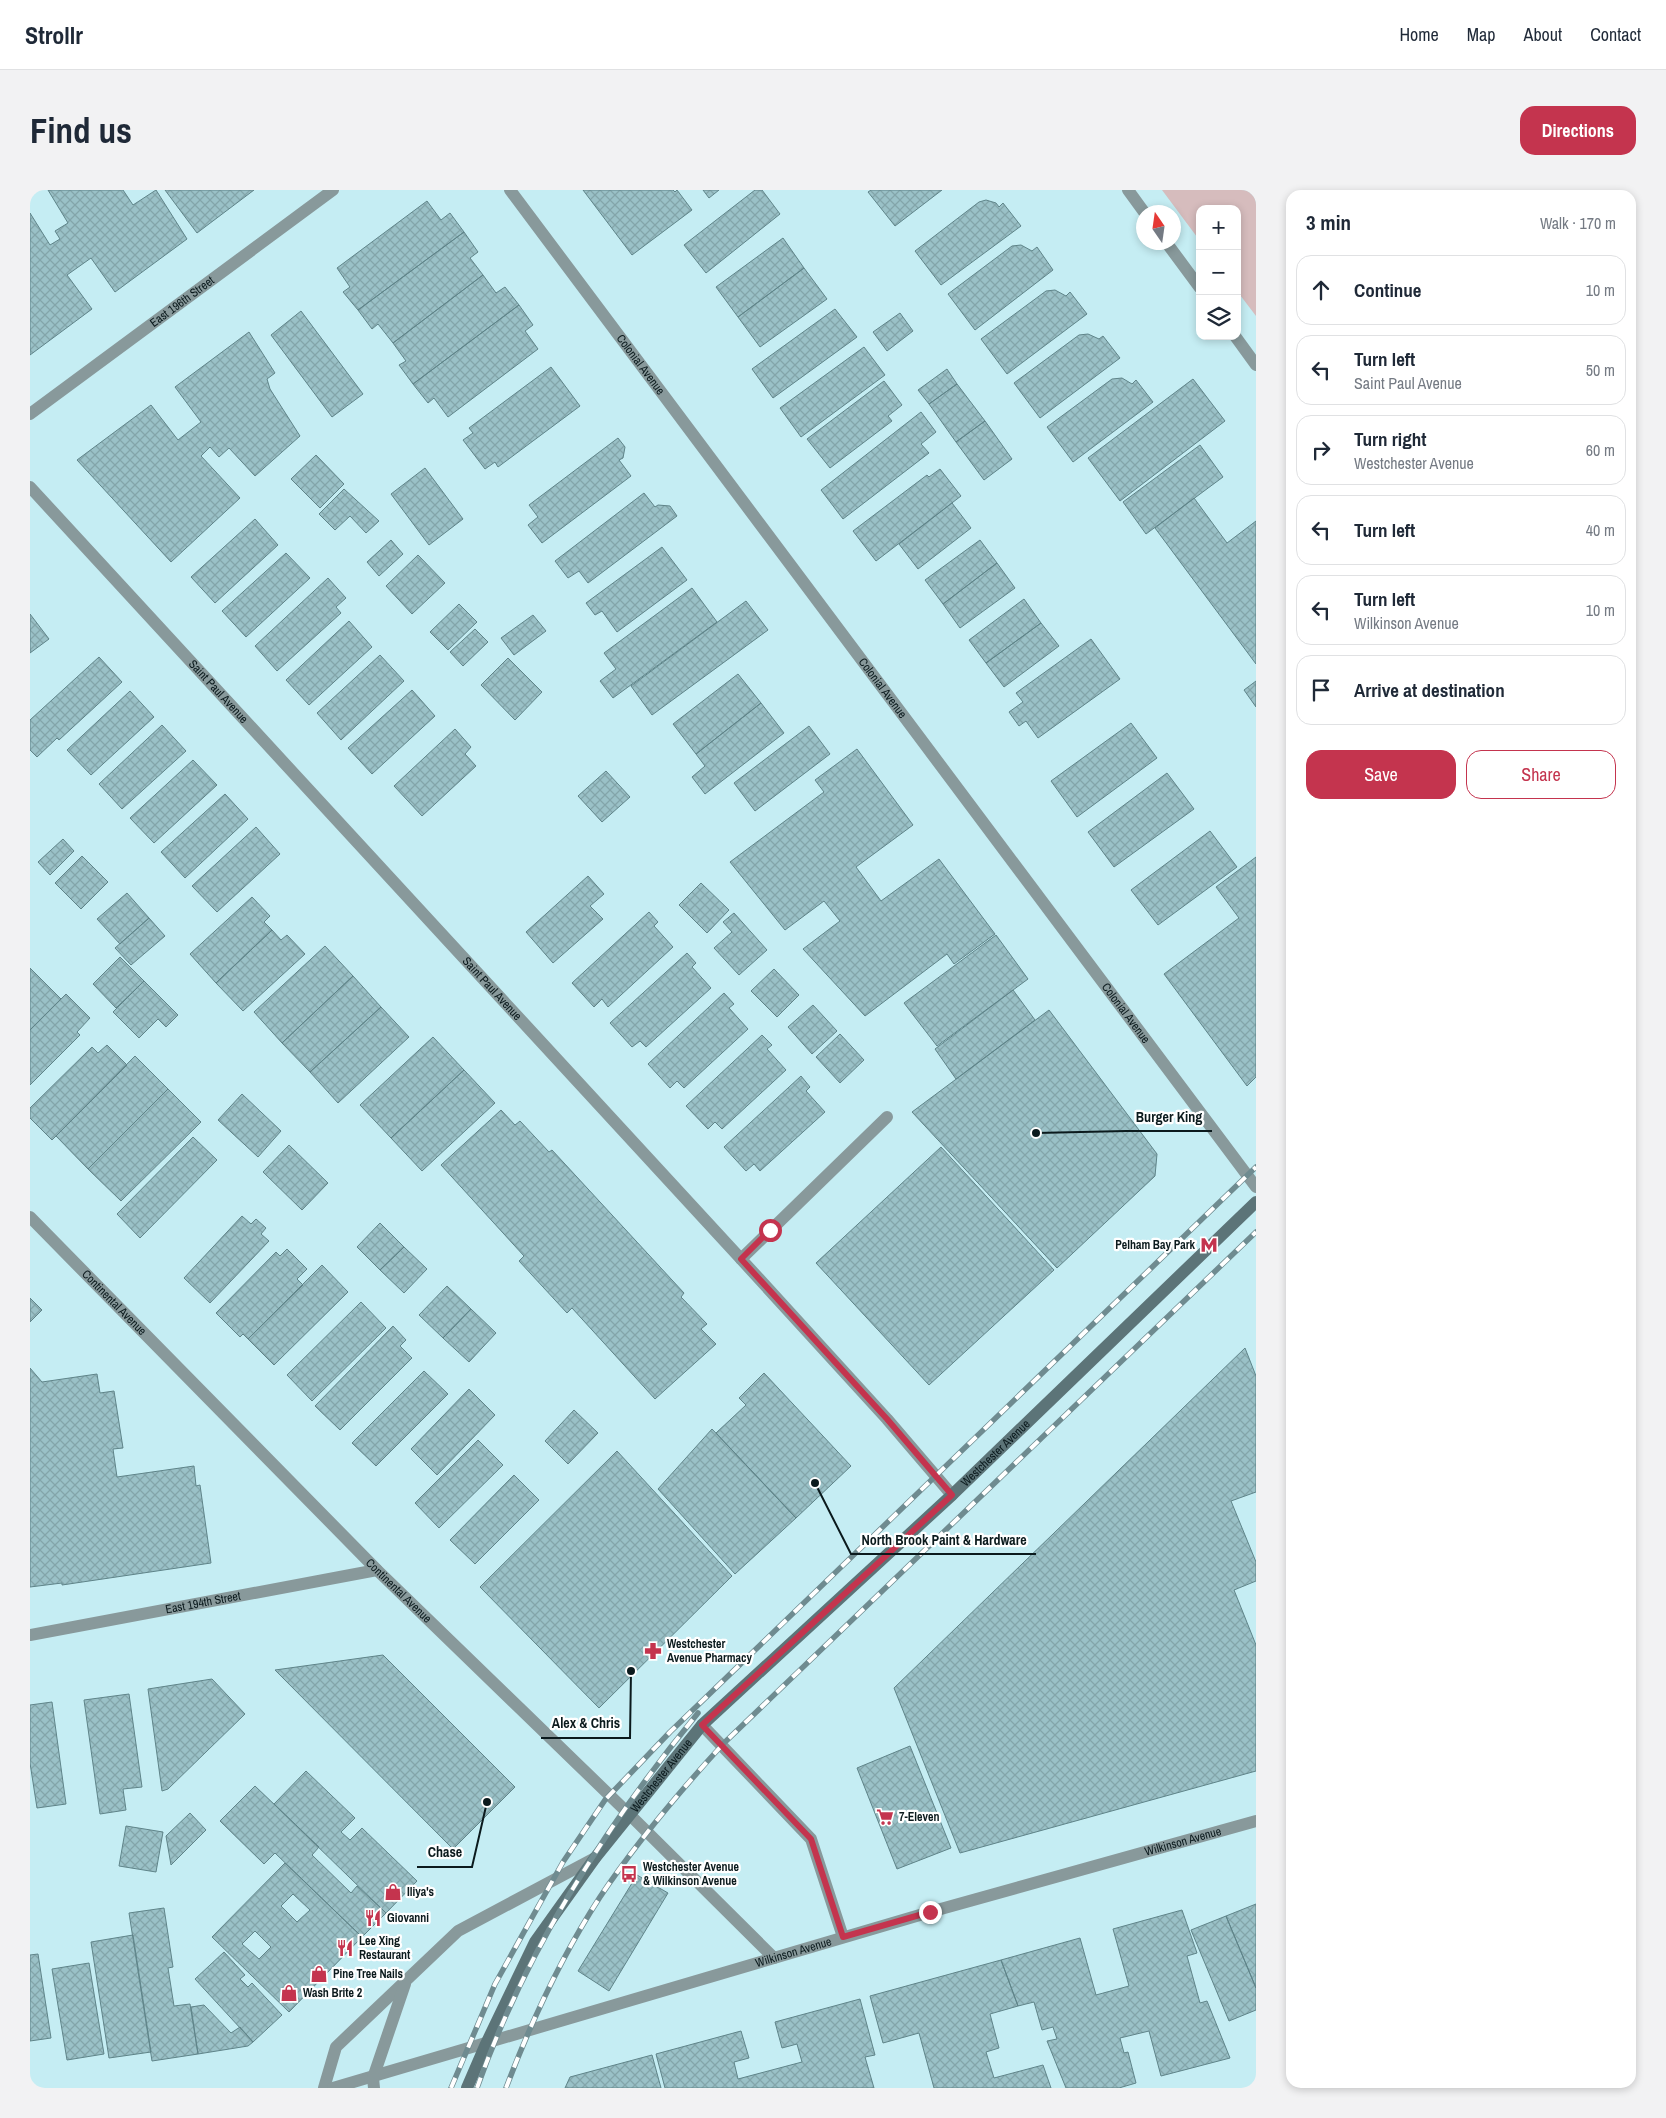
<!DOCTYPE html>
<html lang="en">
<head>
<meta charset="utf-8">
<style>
	:root { --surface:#fff; --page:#f2f2f3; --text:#1f2937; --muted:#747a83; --line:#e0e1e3; --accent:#c4344e }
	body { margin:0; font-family:"Archivo Narrow",sans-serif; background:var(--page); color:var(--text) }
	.controls { position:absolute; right:15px; top:15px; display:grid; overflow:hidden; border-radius:10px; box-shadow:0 2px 8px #0003 }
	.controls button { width:45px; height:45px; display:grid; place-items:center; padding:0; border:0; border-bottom:1px solid var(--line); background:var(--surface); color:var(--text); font:25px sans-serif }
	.compass { position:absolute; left:1106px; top:15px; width:45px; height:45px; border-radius:50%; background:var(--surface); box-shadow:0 2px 8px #0003; rotate:347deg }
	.stop { position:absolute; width:15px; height:15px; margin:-11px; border:4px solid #c4344e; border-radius:50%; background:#fff }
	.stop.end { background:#c4344e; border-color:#fff; box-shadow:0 1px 5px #0008 }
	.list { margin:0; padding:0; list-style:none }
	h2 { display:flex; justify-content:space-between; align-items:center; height:65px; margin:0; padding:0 20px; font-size:21px }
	h2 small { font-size:16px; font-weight:400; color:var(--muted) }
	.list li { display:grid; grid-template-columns:32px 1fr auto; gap:15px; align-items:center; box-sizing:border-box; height:70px; margin:0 10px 10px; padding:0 10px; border:1px solid var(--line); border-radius:15px }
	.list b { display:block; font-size:19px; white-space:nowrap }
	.list p { margin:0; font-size:16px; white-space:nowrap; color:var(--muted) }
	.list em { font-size:16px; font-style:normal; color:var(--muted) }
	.actions { display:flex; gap:10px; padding:15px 20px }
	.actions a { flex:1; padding:11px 0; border:1px solid var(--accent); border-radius:15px; text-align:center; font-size:18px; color:var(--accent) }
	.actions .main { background:var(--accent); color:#fff }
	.icon { flex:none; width:28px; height:28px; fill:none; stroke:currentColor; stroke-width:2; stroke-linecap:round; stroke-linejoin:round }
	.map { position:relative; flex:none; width:1226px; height:1898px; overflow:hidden; border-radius:15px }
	header { display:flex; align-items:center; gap:30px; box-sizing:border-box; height:70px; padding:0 25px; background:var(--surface); border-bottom:1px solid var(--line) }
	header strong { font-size:24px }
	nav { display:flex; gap:28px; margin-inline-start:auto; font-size:18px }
	.intro { display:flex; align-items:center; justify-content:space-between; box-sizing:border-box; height:120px; padding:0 30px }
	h1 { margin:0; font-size:35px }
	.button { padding:12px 22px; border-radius:15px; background:var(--accent); color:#fff; font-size:18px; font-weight:700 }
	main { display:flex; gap:30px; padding:0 30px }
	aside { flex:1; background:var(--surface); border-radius:15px; box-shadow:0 2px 8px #0003 }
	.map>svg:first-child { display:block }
	.park { fill:#d6bcbd }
	.building { fill:url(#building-cross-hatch); stroke:#5f8489; fill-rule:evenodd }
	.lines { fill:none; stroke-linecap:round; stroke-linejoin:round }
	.service { stroke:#88999b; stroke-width:12 }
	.minor { stroke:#88999b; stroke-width:12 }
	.secondary { stroke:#5c7478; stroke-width:12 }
	.rail-casing { stroke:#6f8b90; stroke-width:5.5 }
	.rail { stroke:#fff; stroke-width:4; stroke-dasharray:11; stroke-linecap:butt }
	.route { stroke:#c4344e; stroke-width:6 }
	.labels { text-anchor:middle; stroke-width:4.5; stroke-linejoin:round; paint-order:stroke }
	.street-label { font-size:12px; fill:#0b1a1d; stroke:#fff }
	.poi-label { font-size:12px; font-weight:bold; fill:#0b1a1d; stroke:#fff; text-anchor:start }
	.leader { fill:none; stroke:#0b1a1d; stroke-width:2 }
	.callout-dot { fill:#0b1a1d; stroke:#fff; stroke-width:2 }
	.callout-label { font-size:14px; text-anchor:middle; font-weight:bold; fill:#0b1a1d; stroke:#fff; stroke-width:4.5; stroke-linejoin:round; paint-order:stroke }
</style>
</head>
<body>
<header>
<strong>Strollr</strong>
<nav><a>Home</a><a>Map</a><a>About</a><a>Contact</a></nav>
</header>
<div class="intro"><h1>Find us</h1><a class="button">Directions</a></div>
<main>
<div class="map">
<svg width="1226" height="1898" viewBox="0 0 1226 1898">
	<defs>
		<pattern id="building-cross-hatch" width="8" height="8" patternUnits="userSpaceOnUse" patternTransform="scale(1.25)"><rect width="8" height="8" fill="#9ac1c7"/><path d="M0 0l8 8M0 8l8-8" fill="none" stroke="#83a5aa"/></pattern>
	</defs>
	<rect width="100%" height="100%" fill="#c5edf3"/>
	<path class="park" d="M1132 0H1226V126L1207 101V19H1170V51Z"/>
	<path class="building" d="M18 0H93L103 15 126 0 157 49 85 102 61 68 37 85 62 119 0 165V23L20 55 30 49 25 41 38 33Z
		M135 0H224L167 43Z
		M553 0H643L645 2 647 0 662 20 602 65Z
		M673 0H689L679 8Z
		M725 0H732L750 24 676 83 654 55Z
		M841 0H912L865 36 838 2Z
		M956 10 966 13 969 17 973 13 991 36 911 95 885 61 949 12Z
		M397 11 411 30 420 23 434 42 328 120 313 102 320 97 307 78Z
		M434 42 448 62 440 68 453 85 363 153 348 134 342 139 328 120Z
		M753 48 774 78 708 127 686 97Z
		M991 55 1002 61 1007 57 1023 80 945 140 918 104 982 56Z
		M774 78 797 109 730 157 708 127Z
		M453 85 466 103 475 97 489 115 383 194 369 175 376 171 363 153Z
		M1025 100 1036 106 1040 102 1057 124 977 184 951 149 1016 101Z
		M489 115 503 135 495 141 508 159 418 227 404 208 398 213 383 194Z
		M805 119 827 147 743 208 722 179Z
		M271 121 333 204 302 227 241 145Z
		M870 123 883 141 857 161 843 142Z
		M219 142 245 183 237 189 240 199 270 246 225 286 199 258 189 267 180 257 171 266 210 308 141 372 47 270 121 215 148 250 171 232 145 197Z
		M1058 144 1069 149 1073 146 1090 168 1010 228 984 193 1049 145Z
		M834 157 855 185 771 247 750 218Z
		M521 177 550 216 468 277 465 272 455 279 433 250 443 243 439 238Z
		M917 179 927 194 899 214 888 200Z
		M1092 188 1102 194 1106 190 1123 212 1043 272 1017 237 1082 189Z
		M1163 189 1195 231 1090 311 1058 268Z
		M854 191 872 215 858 226 862 231 800 278 777 249Z
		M927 194 955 231 926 252 899 214Z
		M891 222 906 242 891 254 899 263 813 329 791 300Z
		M955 231 982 269 954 290 926 252Z
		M588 248 595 257 593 268 589 270 601 286 512 353 498 335 508 327 499 315Z
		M1170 255 1193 287 1116 344 1093 312Z
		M286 265 314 294 290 318 261 289Z
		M395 278 433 329 399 355 361 304Z
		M910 279 931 306 846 371 823 341 897 285 899 287Z
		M314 299 349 331 336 343 320 326 305 340 289 324Z
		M614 303 625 317 628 315 640 316 647 326 558 393 549 381 538 388 525 371Z
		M1164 308 1197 353 1226 331V474L1125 338Z
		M922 313 941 338 888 379 869 354Z
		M225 329 248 355 185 413 161 387Z
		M361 350 373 364 349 386 337 372Z
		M950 350 967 373 913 414 895 390Z
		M632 357 657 390 587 442 572 421 565 425 556 413Z
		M256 363 280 388 216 447 192 421Z
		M388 365 415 393 382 424 356 396Z
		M967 373 985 398 930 438 913 414Z
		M298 388 316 408 306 417 311 423 247 481 225 456Z
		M662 398 687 432 583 508 570 491 586 479 574 463Z
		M994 409 1011 433 956 473 939 450Z
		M716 411 738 440 622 525 601 496Z
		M429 414 447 432 418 460 400 442Z
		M0 424 19 449 0 463Z
		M503 425 516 441 484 465 471 448Z
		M319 431 342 457 279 515 256 490Z
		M1011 433 1029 456 974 497 956 473Z
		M445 439 458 452 433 476 420 462Z
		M1061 449 1090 489 1008 548 996 531 989 536 979 522 993 512 986 503Z
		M350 465 374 491 311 550 287 523Z
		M69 467 92 492 29 550 27 548 7 567 0 560V530Z
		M478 468 512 502 485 530 451 495Z
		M708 484 731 513 666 564 643 534Z
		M1226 491V517L1214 500Z
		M382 500 405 526 342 584 318 558Z
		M100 501 124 527 61 585 37 560Z
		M731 513 754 543 675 604 662 587 675 576 666 564Z
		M1101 533 1127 568 1047 627 1021 591Z
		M132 535 156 561 92 619 69 594Z
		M779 536 800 564 725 621 704 593Z
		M425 539 441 557 435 564 446 576 392 626 364 596Z
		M827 559 883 635 826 677 851 711 909 669 965 744 924 774 917 764 835 826 773 759 810 731 794 711 755 740 700 672 794 602 785 590Z
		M163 570 187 595 124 653 100 628Z
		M576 581 600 607 572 632 548 606Z
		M1137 583 1164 619 1084 677 1058 642Z
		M195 604 218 629 155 688 131 662Z
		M226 637 250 664 187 722 162 696Z
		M1180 641 1207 677 1128 735 1101 700Z
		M33 649 44 661 20 685 8 672Z
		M52 666 78 692 51 719 25 693Z
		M1226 667V887L1217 896 1134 784 1209 728 1186 697Z
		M558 686 574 704 560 716 573 729 523 773 496 742Z
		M671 693 699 720 677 743 649 715Z
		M97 703 119 728 90 754 67 729Z
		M222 707 240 726 234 732 242 740 186 793 160 764Z
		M619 722 628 732 624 736 643 757 578 817 572 809 564 817 542 793Z
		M704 723 737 760 709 785 684 758 702 742 693 732Z
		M119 728 135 746 101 775 85 758Z
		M242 740 251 750 257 745 275 764 213 821 186 793Z
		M966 745 998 789 907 856 874 813Z
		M295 756 323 786 252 853 224 822Z
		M657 763 666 773 662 777 681 798 616 857 610 851 602 857 580 833Z
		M90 767 114 791 86 818 63 794Z
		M0 778 31 809 0 840Z
		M744 779 769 805 747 827 721 801Z
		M323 786 351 817 280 882 252 853Z
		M114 791 148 825 136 837 128 829 109 848 83 822Z
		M983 800 1005 830 926 889 905 859Z
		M694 803 704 814 699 818 718 839 654 898 647 891 640 898 618 874Z
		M36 804 60 828 47 842 50 845 0 895V840Z
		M783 815 807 841 782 864 758 837Z
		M351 817 379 847 308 913 280 882Z
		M1019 820 1127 964 1125 986 1027 1078 882 922Z
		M810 844 834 870 810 893 786 867Z
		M732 845 742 855 737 859 756 880 692 939 685 932 678 939 656 916Z
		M403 847 434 880 361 948 330 915Z
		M77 855 97 875 22 950 0 928V918L62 857 68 863Z
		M105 866 138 899 58 979 26 946Z
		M434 880 465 913 392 981 361 948Z
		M771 886 780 897 776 901 795 922 730 981 724 974 716 981 694 957Z
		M138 899 171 932 91 1011 58 979Z
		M212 904 251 941 228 967 188 930Z
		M471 920 485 935 490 931 519 962 522 960 654 1103 651 1107 677 1134 671 1139 686 1154 625 1209 542 1118 537 1123 489 1071 494 1066 411 975Z
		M163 947 187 970 110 1048 87 1024Z
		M259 955 298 993 272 1020 233 982Z
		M911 957 1024 1080 899 1195 786 1073Z
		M212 1026 221 1034 226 1029 236 1038 231 1044 239 1051 180 1113 154 1088Z
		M350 1033 374 1057 350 1080 327 1057Z
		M374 1057 397 1079 374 1103 350 1080Z
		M257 1059 277 1079 267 1089 273 1095 218 1149 213 1144 210 1147 186 1123 246 1062 250 1066Z
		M292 1075 318 1102 244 1175 218 1149Z
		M417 1096 441 1119 413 1148 389 1125Z
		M0 1108 12 1120 0 1132Z
		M331 1112 356 1138 282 1211 257 1185Z
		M441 1119 466 1143 439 1172 413 1148Z
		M363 1136 376 1150 370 1156 382 1168 310 1240 285 1216Z
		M1215 1158 1226 1186V1302L1201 1311 1226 1372V1391L1204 1400 1226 1455V1581L930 1663 864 1498Z
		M0 1178 12 1192 67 1184 70 1203 84 1201 93 1258 83 1259 87 1287 164 1276 166 1296 170 1295 181 1373 32 1395V1393L0 1397Z
		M394 1181 418 1204 346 1276 322 1253Z
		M734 1183 821 1276 766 1328 686 1243 716 1215 709 1208Z
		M439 1199 465 1225 407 1285 381 1259Z
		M544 1220 568 1243 538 1274 515 1251Z
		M682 1239 766 1328 705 1384 628 1299Z
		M448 1250 473 1275 409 1338 385 1313Z
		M587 1261 702 1386 569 1518 450 1397Z
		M484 1285 509 1310 445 1374 420 1350Z
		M353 1465 485 1597 423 1659 245 1480Z
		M182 1489 215 1524 138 1599 132 1601 118 1499Z
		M99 1504 112 1597 93 1599 96 1620 70 1624 54 1510Z
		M22 1512 36 1614 7 1618 0 1573V1515Z
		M880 1556 921 1658 867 1679 827 1578Z
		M276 1581 325 1628 311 1642 320 1650 332 1638 387 1691 356 1723 244 1614Z
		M225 1596 289 1657 282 1665 321 1703 327 1696 356 1723 332 1747 245 1663 234 1674 190 1631Z
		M160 1623 176 1640 141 1675 136 1646Z
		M96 1636 133 1642 126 1682 89 1676Z
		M255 1673 332 1747 259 1822 182 1747ZM263 1704 280 1720 267 1732 251 1716ZM225 1741 241 1757 229 1769 212 1754Z
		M607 1685 638 1703 579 1801 548 1781Z
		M1226 1714V1798L1196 1726Z
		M134 1718 143 1777 138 1778 144 1816 160 1814 168 1864 122 1871 99 1723Z
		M1152 1720 1167 1763 1157 1766 1170 1813 1177 1811 1200 1868 1131 1886 1119 1841 1090 1848 1094 1863 1098 1862 1106 1893 1089 1898H1036L1017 1851 1027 1849 1023 1837 1012 1840 1004 1812 988 1816 971 1770 1050 1748 1066 1805 1099 1796 1083 1739Z
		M1196 1726 1226 1798V1820L1199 1831 1161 1740Z
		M103 1745 121 1862 79 1868 61 1752Z
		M194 1762 215 1785 210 1789 218 1797 222 1793 252 1825 223 1852 165 1789Z
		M8 1764 21 1848 0 1851V1765Z
		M971 1770 988 1816 960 1824 969 1858 956 1862 964 1888 1013 1875 1021 1898H904L889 1843 853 1853 840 1806Z
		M59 1773 74 1864 37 1870 22 1779Z
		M830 1809 845 1865 835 1867 844 1898H635L626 1864 711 1841 719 1868 704 1872 708 1889 772 1872 767 1854 752 1858 745 1832Z
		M174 1815 201 1843 210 1837 223 1852 218 1856 168 1864 161 1817Z
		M622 1865 631 1898H535L540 1887Z"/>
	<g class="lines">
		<path class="service" d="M711 1069 857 927
			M672 1535 781 1649 813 1747"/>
		<g class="minor">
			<path id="s1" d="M480 0 1226 997"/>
			<path d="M1098 0 1114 22"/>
			<path d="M1136 52 1170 98"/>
			<path d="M1205 146 1226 175"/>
			<path id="s2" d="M0 224 303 0"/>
			<path id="s3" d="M0 297 711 1069 857 1229 922 1305"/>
			<path id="s4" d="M0 1027 347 1380 601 1626 744 1768"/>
			<path id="s5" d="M0 1445 347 1380"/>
			<path d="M294 1898 306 1857 428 1741 565 1668"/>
			<path id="s6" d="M303 1898 900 1722 1226 1631"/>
			<path d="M344 1898 343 1888 375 1794"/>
		</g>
		<path class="secondary" id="s7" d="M437 1898 456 1854 505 1752 565 1668 672 1535 922 1305 1226 1012"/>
		<g class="rail-casing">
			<path id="rail" d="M421 1898 465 1794 533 1672 575 1610 640 1542 1226 977
				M447 1898C495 1762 577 1634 668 1523
				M476 1898C501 1832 531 1767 570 1707 606 1653 650 1601 694 1553L1226 1042"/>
		</g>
		<use href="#rail" class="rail"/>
	</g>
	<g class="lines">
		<path class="route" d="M740 1040 711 1069 857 1229 922 1305 672 1535 781 1649 813 1747 900 1722"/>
	</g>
	<defs>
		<g id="metro-bare" transform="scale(1.35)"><path d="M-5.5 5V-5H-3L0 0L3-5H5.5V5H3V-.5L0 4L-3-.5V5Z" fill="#c4344e" stroke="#fff" stroke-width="2.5" paint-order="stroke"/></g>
		<g id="pharmacy-bare" transform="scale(1.35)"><path d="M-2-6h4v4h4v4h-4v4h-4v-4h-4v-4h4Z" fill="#c4344e" stroke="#fff" stroke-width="2.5" paint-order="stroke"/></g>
		<g id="supermarket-bare" transform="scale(1.35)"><path d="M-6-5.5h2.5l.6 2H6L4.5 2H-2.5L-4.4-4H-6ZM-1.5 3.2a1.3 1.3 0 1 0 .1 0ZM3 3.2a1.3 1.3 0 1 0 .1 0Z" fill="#c4344e" stroke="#fff" stroke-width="2.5" paint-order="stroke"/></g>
		<g id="bus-bare" transform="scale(1.35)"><path d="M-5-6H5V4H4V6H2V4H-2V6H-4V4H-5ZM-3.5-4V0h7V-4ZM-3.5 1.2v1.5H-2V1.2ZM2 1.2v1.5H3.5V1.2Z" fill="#c4344e" stroke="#fff" stroke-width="2.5" paint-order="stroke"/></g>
		<g id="shop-bare" transform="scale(1.35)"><path d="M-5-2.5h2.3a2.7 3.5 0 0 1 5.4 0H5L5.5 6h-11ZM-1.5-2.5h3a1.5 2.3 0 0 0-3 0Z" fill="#c4344e" stroke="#fff" stroke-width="2.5" paint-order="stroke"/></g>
		<g id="restaurant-bare" transform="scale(1.35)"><path d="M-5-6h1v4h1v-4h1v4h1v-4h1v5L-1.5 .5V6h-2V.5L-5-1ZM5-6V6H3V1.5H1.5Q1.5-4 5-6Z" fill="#c4344e" stroke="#fff" stroke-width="2.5" paint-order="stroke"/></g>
	</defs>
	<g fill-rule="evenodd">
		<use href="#metro-bare" x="1179" y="1055"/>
		<use href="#pharmacy-bare" x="623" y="1461"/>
		<use href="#supermarket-bare" x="855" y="1627"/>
		<use href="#bus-bare" x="599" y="1684"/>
		<use href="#shop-bare" x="363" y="1702"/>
		<use href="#restaurant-bare" x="343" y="1728"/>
		<use href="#restaurant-bare" x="315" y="1758"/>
		<use href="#shop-bare" x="289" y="1784"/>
		<use href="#shop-bare" x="259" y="1803"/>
	</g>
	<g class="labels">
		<g class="street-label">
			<text dy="4" stroke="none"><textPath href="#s2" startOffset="189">East 196th Street</textPath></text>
			<text dy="4" stroke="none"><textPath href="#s1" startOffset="218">Colonial Avenue</textPath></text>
			<text dy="4" stroke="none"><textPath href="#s1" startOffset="622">Colonial Avenue</textPath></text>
			<text dy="4" stroke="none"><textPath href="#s3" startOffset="278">Saint Paul Avenue</textPath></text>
			<text dy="4" stroke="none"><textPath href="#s3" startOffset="682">Saint Paul Avenue</textPath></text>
			<text dy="4" stroke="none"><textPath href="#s1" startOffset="1028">Colonial Avenue</textPath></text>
			<text dy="4" stroke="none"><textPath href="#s4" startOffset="120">Continental Avenue</textPath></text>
			<text dy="4" stroke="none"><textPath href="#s7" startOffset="835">Westchester Avenue</textPath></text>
			<text dy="4" stroke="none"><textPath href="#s4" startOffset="525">Continental Avenue</textPath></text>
			<text dy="4" stroke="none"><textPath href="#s5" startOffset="176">East 194th Street</textPath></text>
			<text dy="4" stroke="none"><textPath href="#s7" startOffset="370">Westchester Avenue</textPath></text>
			<text dy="4" stroke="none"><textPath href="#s6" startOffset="885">Wilkinson Avenue</textPath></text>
			<text dy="4" stroke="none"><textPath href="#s6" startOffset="480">Wilkinson Avenue</textPath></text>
		</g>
		<g class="poi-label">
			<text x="1165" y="1059" text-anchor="end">Pelham Bay Park</text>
			<text x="637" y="1458">Westchester<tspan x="637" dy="14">Avenue Pharmacy</tspan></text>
			<text x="869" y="1631">7-Eleven</text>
			<text x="613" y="1681">Westchester Avenue<tspan x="613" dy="14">&amp; Wilkinson Avenue</tspan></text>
			<text x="377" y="1706">Iliya's</text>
			<text x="357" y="1732">Giovanni</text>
			<text x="329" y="1755">Lee Xing<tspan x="329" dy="14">Restaurant</tspan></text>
			<text x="303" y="1788">Pine Tree Nails</text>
			<text x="273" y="1807">Wash Brite 2</text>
		</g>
	</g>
	<path class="leader" d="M1006 943L1096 941H1182M785 1293L821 1364H1006M601 1481L600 1548H511M457 1612L442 1677H387"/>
	<g class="callout-dot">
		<circle cx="1006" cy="943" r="5"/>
		<circle cx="785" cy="1293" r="5"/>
		<circle cx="601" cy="1481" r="5"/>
		<circle cx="457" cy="1612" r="5"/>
	</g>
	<g class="callout-label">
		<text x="1139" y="932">Burger King</text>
		<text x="914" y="1355">North Brook Paint &amp; Hardware</text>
		<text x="556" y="1538">Alex &amp; Chris</text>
		<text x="415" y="1667">Chase</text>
	</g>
</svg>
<div class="controls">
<button>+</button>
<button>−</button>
<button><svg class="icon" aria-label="layers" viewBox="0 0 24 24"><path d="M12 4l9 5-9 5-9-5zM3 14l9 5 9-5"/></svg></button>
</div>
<svg class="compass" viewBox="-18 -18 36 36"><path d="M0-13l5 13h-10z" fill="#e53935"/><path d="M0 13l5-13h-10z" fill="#747a83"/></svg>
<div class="stop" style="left:740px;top:1040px"></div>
<div class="stop end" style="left:900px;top:1722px"></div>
</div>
<aside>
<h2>3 min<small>Walk · 170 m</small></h2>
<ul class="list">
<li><svg class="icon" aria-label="ahead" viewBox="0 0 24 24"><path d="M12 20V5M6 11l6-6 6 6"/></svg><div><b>Continue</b></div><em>10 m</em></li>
<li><svg class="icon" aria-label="left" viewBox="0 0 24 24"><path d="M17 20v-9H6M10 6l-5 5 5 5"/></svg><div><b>Turn left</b><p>Saint Paul Avenue</p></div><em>50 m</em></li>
<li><svg class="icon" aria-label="right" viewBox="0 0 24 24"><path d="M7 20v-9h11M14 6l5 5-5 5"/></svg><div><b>Turn right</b><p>Westchester Avenue</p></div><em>60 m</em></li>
<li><svg class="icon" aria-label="left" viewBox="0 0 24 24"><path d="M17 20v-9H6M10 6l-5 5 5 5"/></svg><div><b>Turn left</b></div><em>40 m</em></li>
<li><svg class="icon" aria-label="left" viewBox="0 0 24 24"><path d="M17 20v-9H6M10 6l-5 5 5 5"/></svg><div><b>Turn left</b><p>Wilkinson Avenue</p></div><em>10 m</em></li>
<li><svg class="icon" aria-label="arrive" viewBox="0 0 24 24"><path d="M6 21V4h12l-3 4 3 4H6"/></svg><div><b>Arrive at destination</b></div></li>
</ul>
<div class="actions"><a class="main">Save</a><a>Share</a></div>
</aside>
</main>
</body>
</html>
